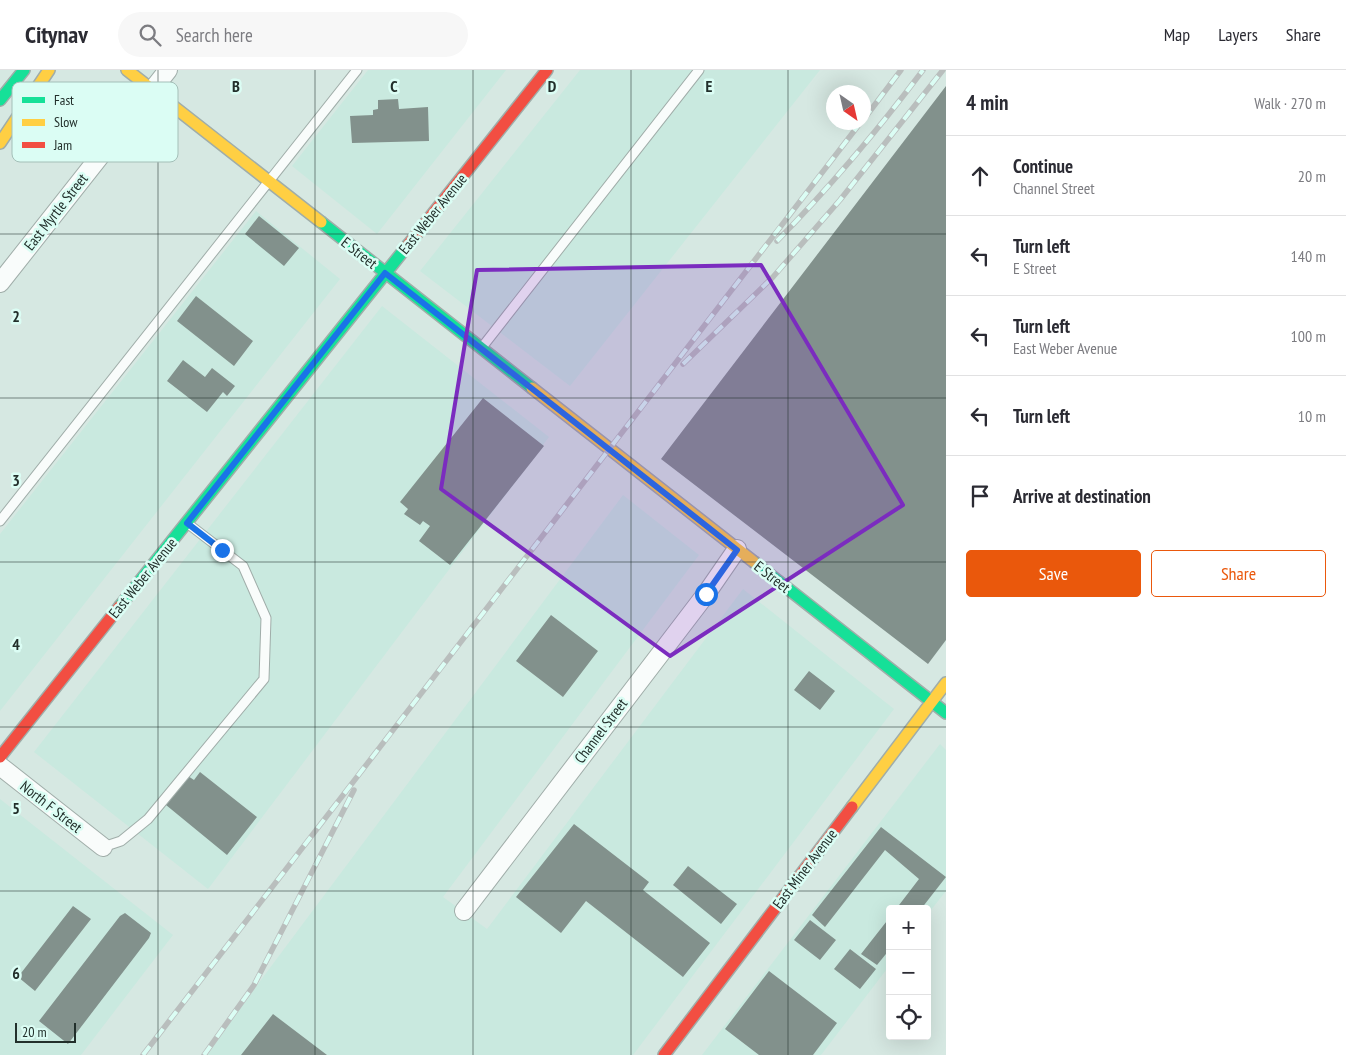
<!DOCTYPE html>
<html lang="en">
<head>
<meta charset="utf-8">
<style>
	:root { --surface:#fff; --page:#f7f7f7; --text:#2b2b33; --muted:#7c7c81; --line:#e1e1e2; --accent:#ea580c }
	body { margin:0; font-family:"PT Sans Narrow",sans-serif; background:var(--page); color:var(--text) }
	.controls { position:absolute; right:15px; bottom:15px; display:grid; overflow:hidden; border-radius:5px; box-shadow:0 5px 20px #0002 }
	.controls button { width:45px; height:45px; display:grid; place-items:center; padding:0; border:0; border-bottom:1px solid var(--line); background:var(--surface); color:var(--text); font:25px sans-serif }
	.compass { position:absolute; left:826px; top:15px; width:45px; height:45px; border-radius:50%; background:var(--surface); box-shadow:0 5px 20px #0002; rotate:146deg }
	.scale { position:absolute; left:15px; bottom:12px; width:61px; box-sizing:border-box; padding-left:5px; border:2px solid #222f2b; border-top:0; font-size:14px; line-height:18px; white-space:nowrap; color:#222f2b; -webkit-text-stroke:4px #dbfdf4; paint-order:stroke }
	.stop { position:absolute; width:15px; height:15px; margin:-11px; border:4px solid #1a73e8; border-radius:50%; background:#fff }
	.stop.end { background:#1a73e8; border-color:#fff; box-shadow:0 1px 5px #0008 }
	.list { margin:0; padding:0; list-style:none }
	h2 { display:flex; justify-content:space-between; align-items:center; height:65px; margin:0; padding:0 20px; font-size:21px }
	h2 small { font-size:16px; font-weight:400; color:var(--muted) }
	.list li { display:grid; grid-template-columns:32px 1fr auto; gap:15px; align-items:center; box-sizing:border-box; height:80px; padding:0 20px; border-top:1px solid var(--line) }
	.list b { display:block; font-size:19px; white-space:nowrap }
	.list p { margin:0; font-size:16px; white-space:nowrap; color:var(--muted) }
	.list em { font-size:16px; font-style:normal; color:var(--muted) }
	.actions { display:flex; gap:10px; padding:15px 20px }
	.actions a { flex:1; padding:11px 0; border:1px solid var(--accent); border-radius:5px; text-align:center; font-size:18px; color:var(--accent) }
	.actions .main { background:var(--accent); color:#fff }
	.icon { flex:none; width:28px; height:28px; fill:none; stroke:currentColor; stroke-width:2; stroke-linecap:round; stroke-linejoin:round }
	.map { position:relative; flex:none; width:946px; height:985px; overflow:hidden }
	header { display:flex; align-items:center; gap:30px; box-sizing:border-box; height:70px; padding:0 25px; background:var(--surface); border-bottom:1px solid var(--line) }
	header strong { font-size:24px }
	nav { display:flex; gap:28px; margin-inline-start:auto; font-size:18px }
	.search { width:350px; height:45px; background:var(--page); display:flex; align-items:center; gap:12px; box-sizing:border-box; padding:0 18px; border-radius:28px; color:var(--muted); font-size:19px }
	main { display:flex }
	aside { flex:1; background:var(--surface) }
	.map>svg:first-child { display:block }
	.built { fill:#c9e9df }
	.building { fill:#82918c }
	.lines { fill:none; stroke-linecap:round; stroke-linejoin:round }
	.lane-casing { stroke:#a0ada9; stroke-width:11 }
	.street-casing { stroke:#a0ada9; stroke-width:20 }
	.fast-casing { stroke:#a0ada9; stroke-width:14 }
	.slow-casing { stroke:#a0ada9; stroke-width:14 }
	.jam-casing { stroke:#a0ada9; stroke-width:14 }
	.lane { stroke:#f9fcfb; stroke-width:9 }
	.street { stroke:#f9fcfb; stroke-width:18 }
	.fast { stroke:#16e098; stroke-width:11 }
	.slow { stroke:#ffcf43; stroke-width:11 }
	.jam { stroke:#f24e42; stroke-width:11 }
	.rail-casing { stroke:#b9bebd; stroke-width:5.5 }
	.rail { stroke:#dbfdf4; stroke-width:4; stroke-dasharray:11; stroke-linecap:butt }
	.route { stroke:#1a73e8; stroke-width:6 }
	.marked { fill:#7b2cbf; fill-opacity:0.2; stroke:#7b2cbf; stroke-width:4; stroke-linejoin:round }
	.grid { fill:none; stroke:#222f2b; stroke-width:1; stroke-opacity:0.55 }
	.labels { text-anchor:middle; stroke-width:5; stroke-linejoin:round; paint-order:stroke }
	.street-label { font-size:15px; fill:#222f2b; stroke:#dbfdf4 }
	.key { fill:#dbfdf4; stroke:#a4bfb8; stroke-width:1 }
	.key-label { font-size:14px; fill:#222f2b }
	.grid-label { font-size:16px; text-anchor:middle; font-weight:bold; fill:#222f2b; stroke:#dbfdf4; stroke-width:5; stroke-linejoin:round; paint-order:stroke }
</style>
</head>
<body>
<header>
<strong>Citynav</strong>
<div class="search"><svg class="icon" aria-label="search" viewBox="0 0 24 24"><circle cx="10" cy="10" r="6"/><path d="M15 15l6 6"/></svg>Search here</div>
<nav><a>Map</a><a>Layers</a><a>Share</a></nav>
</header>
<main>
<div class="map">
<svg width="946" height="985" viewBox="0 0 946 985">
	<rect width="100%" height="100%" fill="#d6e8e2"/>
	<path class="built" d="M368 0H506L377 164 292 96Z
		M580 0H820L570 316 420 201Z
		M256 141 340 209 0 641V464Z
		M382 236 549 367 208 819 34 682Z
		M623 425 699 485 443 827 487 859 743 519 894 639 633 985H205Z
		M940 674 946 680V821L927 845V839H890V895L821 985H702Z
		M0 729 173 865 81 985H0Z"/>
	<path class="building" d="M946 16V570L928 594 661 389Z
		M398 29 399 39 428 37 429 71 352 73 350 46 373 45V40L378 39V30Z
		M259 146 299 178 284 196 245 164Z
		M196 226 253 271 234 296 177 251Z
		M183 290 205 307 212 298 235 316 227 326 223 322 207 342 167 311Z
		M483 328 544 376 450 495 419 471 430 456 423 451 420 455 404 444 408 439 400 432Z
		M551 545 598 581 563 627 516 591Z
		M809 601 835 621 820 640 794 620Z
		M200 702 257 747 227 785 166 735 188 706 194 710Z
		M574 754 649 812 643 820 710 873 683 907 586 831 561 863 516 827Z
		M881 757 946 807 921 839H896L919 809 885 780 825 857 812 845Z
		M688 796 737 834 721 854 673 815Z
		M73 836 91 849 35 921 18 907Z
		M125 843 151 863 149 868 68 974 39 951 120 846Z
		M890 847V879L877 895 861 884Z
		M810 850 836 870 820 890 794 870Z
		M850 879 876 899 860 919 834 899Z
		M769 901 837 953 813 985H759L725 959Z
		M273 944 327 985H241Z"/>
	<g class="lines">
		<g class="lane-casing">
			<path id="lane" d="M483 276 699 0
				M0 451 357 0
				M103 777 121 771 148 749 264 609 266 548 243 496 187 453"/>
		</g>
		<g class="street-casing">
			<path id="street" d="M0 213 168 0
				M0 696 103 777
				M464 841 706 524 737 479"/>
		</g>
		<g class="fast-casing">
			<path id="fast" d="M0 30 24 0
				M321 152 532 318
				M754 492 946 643
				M120 536 408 175"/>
		</g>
		<g class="slow-casing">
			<path id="slow" d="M127 0 321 152
				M0 73 49 0
				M532 318 754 492
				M852 737 946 613"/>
		</g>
		<g class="jam-casing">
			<path id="jam" d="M408 175 547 0
				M0 687 120 536
				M664 985 852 737"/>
		</g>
		<use href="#lane" class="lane"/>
		<use href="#street" class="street"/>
		<use href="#fast" class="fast"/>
		<use href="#slow" class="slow"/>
		<use href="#jam" class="jam"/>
		<g class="rail-casing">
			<path id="rail" d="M864 49 901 0
				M777 171C830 117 878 60 923 0
				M683 294 773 207 840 130 943 0
				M143 985 861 52
				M204 985 254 915 354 720"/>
		</g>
		<use href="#rail" class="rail"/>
	</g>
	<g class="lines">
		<path class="route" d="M222 480 187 453 385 203 737 480 706 524"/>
	</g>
	<path class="marked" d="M761 195 903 435 670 586 441 419 477 200Z"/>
	<path class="grid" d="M158 0V985M315 0V985M473 0V985M631 0V985M788 0V985M0 164H946M0 328H946M0 492H946M0 657H946M0 821H946"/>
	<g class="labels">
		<g class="street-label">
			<text transform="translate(56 142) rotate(-52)" y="5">East Myrtle Street</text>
			<text transform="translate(433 144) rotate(-51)" y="5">East Weber Avenue</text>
			<text transform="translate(359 183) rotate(38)" y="5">E Street</text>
			<text transform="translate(772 507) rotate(38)" y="5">E Street</text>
			<text transform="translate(143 508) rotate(-51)" y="5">East Weber Avenue</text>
			<text transform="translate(601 661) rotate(-53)" y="5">Channel Street</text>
			<text transform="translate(51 737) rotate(38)" y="5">North F Street</text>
			<text transform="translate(805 799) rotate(-53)" y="5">East Miner Avenue</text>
		</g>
	</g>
	<rect x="12" y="12" width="166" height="80" rx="8" class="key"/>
	<rect x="22" y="27" width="23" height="6" fill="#16e098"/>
	<rect x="22" y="49" width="23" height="7" fill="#ffcf43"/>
	<rect x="22" y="72" width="23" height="6" fill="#f24e42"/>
	<g class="key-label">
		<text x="54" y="35">Fast</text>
		<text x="54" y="57">Slow</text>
		<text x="54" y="80">Jam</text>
	</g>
	<g class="grid-label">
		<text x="236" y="22">B</text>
		<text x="394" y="22">C</text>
		<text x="552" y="22">D</text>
		<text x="709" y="22">E</text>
		<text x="16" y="252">2</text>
		<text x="16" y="416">3</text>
		<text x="16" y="580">4</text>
		<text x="16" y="744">5</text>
		<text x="16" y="909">6</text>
	</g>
</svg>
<div class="controls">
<button>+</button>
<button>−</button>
<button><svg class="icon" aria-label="locate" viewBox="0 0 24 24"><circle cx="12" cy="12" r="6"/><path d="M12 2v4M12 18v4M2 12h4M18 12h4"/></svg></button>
</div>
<svg class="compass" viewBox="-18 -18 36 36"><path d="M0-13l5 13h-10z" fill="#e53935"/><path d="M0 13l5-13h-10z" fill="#7c7c81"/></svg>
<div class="scale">20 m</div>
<div class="stop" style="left:706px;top:524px"></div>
<div class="stop end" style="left:222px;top:480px"></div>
</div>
<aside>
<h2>4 min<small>Walk · 270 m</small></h2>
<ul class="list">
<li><svg class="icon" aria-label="ahead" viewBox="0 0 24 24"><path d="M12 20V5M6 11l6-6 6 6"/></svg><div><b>Continue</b><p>Channel Street</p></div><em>20 m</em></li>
<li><svg class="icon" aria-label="left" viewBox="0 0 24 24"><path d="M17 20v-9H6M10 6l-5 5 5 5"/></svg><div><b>Turn left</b><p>E Street</p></div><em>140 m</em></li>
<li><svg class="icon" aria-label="left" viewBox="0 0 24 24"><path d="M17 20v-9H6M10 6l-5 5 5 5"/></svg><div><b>Turn left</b><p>East Weber Avenue</p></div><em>100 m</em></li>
<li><svg class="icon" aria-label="left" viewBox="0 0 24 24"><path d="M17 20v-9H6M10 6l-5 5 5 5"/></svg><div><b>Turn left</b></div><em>10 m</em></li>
<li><svg class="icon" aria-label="arrive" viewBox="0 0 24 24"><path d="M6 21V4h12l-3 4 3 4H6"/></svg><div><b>Arrive at destination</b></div></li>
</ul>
<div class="actions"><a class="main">Save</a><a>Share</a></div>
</aside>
</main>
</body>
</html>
